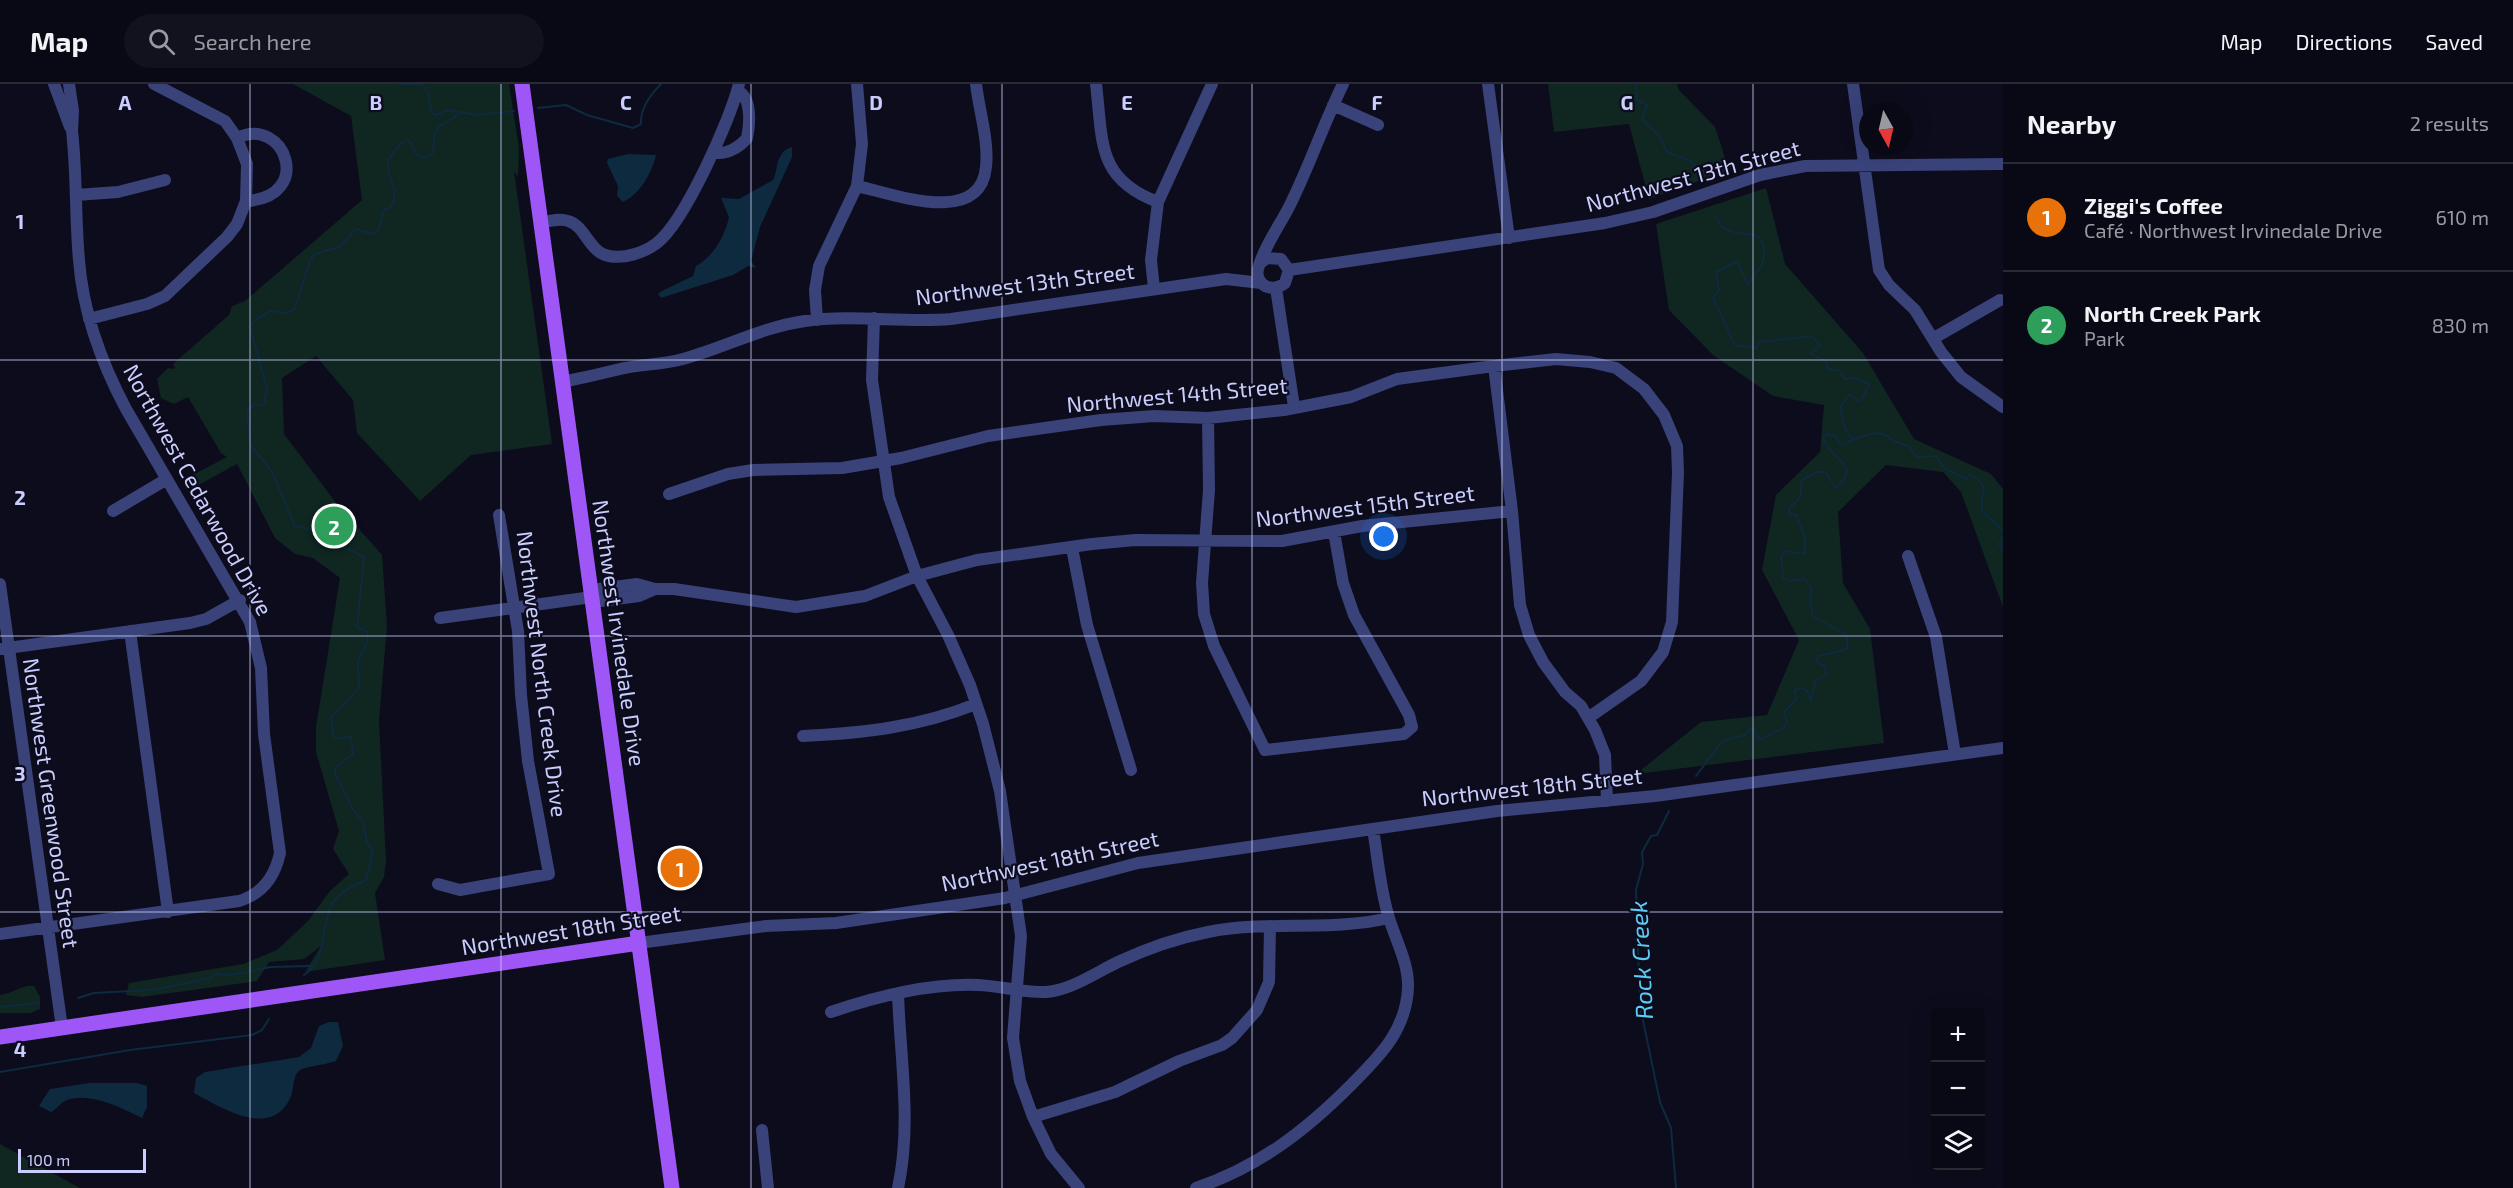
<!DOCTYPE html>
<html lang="en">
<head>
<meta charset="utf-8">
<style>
	:root { --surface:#090915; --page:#12121e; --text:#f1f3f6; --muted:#999aa0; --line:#292a34; --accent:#b45309 }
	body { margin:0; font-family:"Exo 2",sans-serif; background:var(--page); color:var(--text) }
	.controls { position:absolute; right:18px; bottom:18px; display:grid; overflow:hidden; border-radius:6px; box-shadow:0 6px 24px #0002 }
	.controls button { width:54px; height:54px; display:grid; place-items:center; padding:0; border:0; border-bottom:2px solid var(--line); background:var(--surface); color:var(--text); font:30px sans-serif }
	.compass { position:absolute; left:1859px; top:18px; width:54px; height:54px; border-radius:50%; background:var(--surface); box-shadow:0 6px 24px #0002; rotate:172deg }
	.scale { position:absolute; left:18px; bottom:15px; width:128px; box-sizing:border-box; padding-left:6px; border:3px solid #cacdfd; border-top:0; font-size:16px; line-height:21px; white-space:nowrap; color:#cacdfd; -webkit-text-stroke:4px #0c0c1c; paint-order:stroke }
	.you { position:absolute; left:1384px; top:453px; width:21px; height:21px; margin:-15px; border:4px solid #fff; border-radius:50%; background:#1a73e8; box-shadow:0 0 0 9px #1a73e833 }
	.badge { display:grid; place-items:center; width:39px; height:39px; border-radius:50%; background:var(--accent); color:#fff; font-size:20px; font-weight:700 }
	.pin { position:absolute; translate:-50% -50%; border:3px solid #fff; box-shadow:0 2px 6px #0006 }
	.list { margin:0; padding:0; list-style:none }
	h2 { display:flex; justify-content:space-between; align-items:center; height:78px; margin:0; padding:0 24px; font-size:26px }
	h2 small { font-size:20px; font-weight:400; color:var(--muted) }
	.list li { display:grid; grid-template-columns:39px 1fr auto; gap:18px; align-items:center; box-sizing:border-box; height:108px; padding:0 24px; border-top:2px solid var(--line) }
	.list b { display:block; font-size:22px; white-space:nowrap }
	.list p { margin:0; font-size:20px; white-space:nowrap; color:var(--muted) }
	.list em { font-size:20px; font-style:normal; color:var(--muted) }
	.icon { flex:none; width:33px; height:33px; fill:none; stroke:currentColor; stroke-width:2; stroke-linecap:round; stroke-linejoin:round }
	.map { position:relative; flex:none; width:2003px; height:1104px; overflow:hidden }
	header { display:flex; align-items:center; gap:36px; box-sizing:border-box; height:84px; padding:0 30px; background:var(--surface); border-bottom:2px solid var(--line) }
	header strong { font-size:28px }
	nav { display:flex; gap:33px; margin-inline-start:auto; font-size:21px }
	.search { width:420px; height:54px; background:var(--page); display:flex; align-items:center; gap:15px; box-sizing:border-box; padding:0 21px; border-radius:33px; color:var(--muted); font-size:22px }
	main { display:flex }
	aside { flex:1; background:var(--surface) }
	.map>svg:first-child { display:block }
	.green { fill:#102621 }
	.water { fill:#0e2a3f }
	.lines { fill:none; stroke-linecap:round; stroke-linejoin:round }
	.stream { stroke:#0e2a3f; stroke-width:2 }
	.minor { stroke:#394279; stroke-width:12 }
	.major { stroke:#9f56f7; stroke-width:15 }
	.grid { fill:none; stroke:#cacdfd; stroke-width:1.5; stroke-opacity:0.55 }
	.labels { text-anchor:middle; stroke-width:4.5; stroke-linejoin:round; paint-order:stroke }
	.street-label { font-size:22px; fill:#cacdfd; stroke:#0c0c1c }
	.water-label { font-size:24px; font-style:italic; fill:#5dcbf7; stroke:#0c0c1c }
	.grid-label { font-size:20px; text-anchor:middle; font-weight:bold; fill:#cacdfd; stroke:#0c0c1c; stroke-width:4.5; stroke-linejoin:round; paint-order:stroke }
</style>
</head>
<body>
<header>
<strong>Map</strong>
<div class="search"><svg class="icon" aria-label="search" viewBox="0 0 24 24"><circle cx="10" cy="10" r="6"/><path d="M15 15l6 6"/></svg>Search here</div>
<nav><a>Map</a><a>Directions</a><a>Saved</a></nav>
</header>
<main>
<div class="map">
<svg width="2003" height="1104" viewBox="0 0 2003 1104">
	<rect width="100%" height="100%" fill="#0c0c1c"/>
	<path class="green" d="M293 0H509L519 64 518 93 514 87 552 360 471 371 420 417 357 349 353 316 316 272 282 294 284 350 337 420 382 471 387 542 379 637 386 776 384 793 375 809 385 876 305 888 321 862 304 875 269 878 257 897 142 913 126 911 129 899 243 880 277 866 308 837 330 807 349 790 333 765 339 747 316 668V643L340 494 313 474 295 470 275 454 237 380 191 405 187 394 227 373 221 369 188 313 174 320 161 314 157 295 168 284 175 285 173 280 229 231 232 222 245 217 362 116 351 32Z
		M1548 0H1677L1679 6 1715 43 1729 86 1649 115 1629 40 1554 48Z
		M1766 104 1785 180 1863 269 1914 355 1991 390 2003 405V523L1961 408 1943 388 1886 381 1838 428 1843 499 1870 545 1884 659 1636 690 1701 638 1767 631 1799 556 1762 486 1776 411 1820 368 1824 321 1773 312 1713 271 1669 226 1656 140Z
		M27 902H34L40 913V925L31 929H0V911C13 909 17 904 27 902Z
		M0 1060 80 1104H0Z"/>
	<path class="water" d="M792 63V73L760 143 751 177 756 184 748 182 733 191 661 214 658 210 662 207 693 192 696 182C713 173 725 152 729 133L721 114 739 115 773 96C779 84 775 68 792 63Z
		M628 70 656 71C652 89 640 110 623 118L617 112 618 102 607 79 608 75Z
		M329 938H338L343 962 336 977C326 981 307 982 300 986 292 992 294 1005 291 1012 273 1057 220 1023 194 1009L196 994 205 988 299 973 311 964 319 942Z
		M89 999H137L147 1002V1023L142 1034C121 1024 91 1008 67 1016 61 1018 57 1025 51 1028L39 1022 50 1005Z"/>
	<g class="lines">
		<path class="stream" d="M399 0H422L428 8 432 29 437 31 447 26 477 31 514 27
			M1636 0 1637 16 1647 21 1642 36 1658 50 1667 68 1691 77 1698 85
			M538 24 566 21 587 31 633 44 641 40C640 25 651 10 661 0
			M1853 356C1892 340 1881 357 1909 362L1916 373 1936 372 1944 384 1966 395 1970 390C1994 406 1979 407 1982 427L2003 447
			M2003 453 1999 460 2003 467
			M1696 692 1722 657 1745 651 1750 644 1755 646 1759 656 1782 645 1787 638 1784 628 1796 616 1795 606 1802 604 1807 607 1811 617 1815 597 1827 590 1825 582 1817 578 1818 572 1847 565V551L1813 532 1810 514 1812 504 1805 495 1788 497 1783 494 1781 473 1785 467 1805 470V455L1797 432 1789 429V425L1800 413 1802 396 1817 388H1825L1836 404C1865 378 1827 377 1823 352L1828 350 1835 352 1842 361 1853 356 1845 344 1840 323 1850 310 1858 317 1863 314 1869 300 1856 294 1845 295 1839 286 1828 285 1826 278 1810 269 1820 262 1812 252 1759 258 1757 264 1735 261 1713 214 1719 206 1716 188 1737 177 1748 200C1761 184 1772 171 1758 152 1740 148 1722 152 1716 132
			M1669 727 1657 751 1651 752 1642 768 1643 780 1636 806 1640 922 1660 1018 1671 1044 1676 1104
			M304 891C328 876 320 843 332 820 339 807 354 802 366 796L373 768 367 758 363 737 354 727 336 692 335 684 353 670 351 653 336 654 333 651 331 633 359 604 358 577 368 556 367 548 357 543 364 473 309 445 295 442 272 388 250 360 247 327 254 320 264 321 267 305 250 243 256 235 271 227 285 229 295 225 310 176 315 170 339 163 356 145 372 150 378 146 384 126 391 123C405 96 372 89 398 63 402 58 403 57 409 56L416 70 426 74 433 69C434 63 433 54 435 48 438 39 452 38 458 30
			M78 914 94 909 152 906 211 894 215 890 232 891 270 883 311 882
			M0 923 38 919
			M0 988 130 966 252 951 262 946 269 935"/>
		<path class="minor" d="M54 0 70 43
			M1096 0C1103 57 1096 95 1158 118
			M1488 0 1509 154
			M1853 0 1879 186 1889 201 1915 226 1941 268 1961 293 2003 323
			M1333 21 1378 41
			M237 54C285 31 315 113 246 117
			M713 68C725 72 740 63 747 54 750 40 752 12 737 7
			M857 102C891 109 980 144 986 83 989 57 979 26 976 0
			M76 111 118 108 165 96
			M541 139C549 137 560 134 568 137 586 142 589 169 609 172 624 175 644 169 657 159 685 137 730 36 739 0
			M1260 179 1267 174 1281 175 1289 186 1285 199C1280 203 1274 205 1268 203 1260 201 1256 192 1258 185 1264 162 1281 140 1291 119 1310 80 1324 39 1343 0
			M1289 186 1605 139 1653 128 1760 91 1805 82 2003 80
			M1276 204 1294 323
			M1154 205 1151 176 1158 118 1212 0
			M874 234 872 296 889 413 917 492 948 551 970 601 983 640 1000 707 1021 852 1013 954 1020 997 1033 1033 1051 1070 1079 1104
			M89 235 147 220 165 212 227 153 237 140 246 117 247 80 237 54 225 37 154 0
			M817 236 815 206 819 182 857 102 862 60 857 0
			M1934 254 2000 216
			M1494 282 1512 427 1520 521 1529 551 1543 578 1565 608 1581 622 1595 646 1605 671 1607 717
			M562 298C582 294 600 290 620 285 640 280 662 281 683 275 724 264 762 243 805 237 854 230 902 239 951 235L1226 195 1261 199
			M1208 334 1209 406 1202 499 1204 530 1214 562 1265 666 1404 650 1412 643 1409 631 1354 531 1343 499 1334 448
			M669 410 728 390 753 386 842 384 901 374 988 352 1101 336 1154 332 1208 334 1284 326 1351 313 1397 295 1494 282 1556 275 1590 278 1616 284 1644 305 1664 331 1677 362 1678 389 1672 538 1663 568 1641 597 1588 634
			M113 427 167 395
			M1072 464 1087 541 1131 686
			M1908 472 1936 553 1955 670
			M0 500 62 944
			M591 506 637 500 655 505H674L796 523 865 512 917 492 977 476 1092 460 1135 456 1282 457 1362 442 1512 427
			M593 518 639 512 655 505
			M440 534 592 513
			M130 547 168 828
			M0 565 190 539 206 535 240 516
			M803 652C864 649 919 643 976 620
			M438 800 460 806 549 790 528 677 521 611 518 547 499 431
			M0 850 239 817C262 810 275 792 280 769L264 650 261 584 250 538 126 325C101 278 83 229 79 176 75 133 77 90 72 47L73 27 69 0
			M639 859 766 842 836 839 1005 814 1138 779 1497 727 1655 712 2003 664
			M898 909C900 975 912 1039 898 1104
			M831 928C878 912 929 899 978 901 1001 902 1024 909 1046 908 1071 906 1095 889 1118 878 1146 865 1177 854 1208 848 1268 836 1329 848 1389 834
			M1033 1033 1115 1008 1179 977 1222 961 1232 954 1257 926 1269 898 1270 842
			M762 1046 768 1104
			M1196 1104C1258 1083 1304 1048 1350 1002 1379 973 1406 947 1408 904 1409 880 1396 857 1389 834 1380 805 1378 775 1373 745"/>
		<path class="major" d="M522 0 672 1104
			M0 953 639 859"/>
	</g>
	<path class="grid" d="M250 0V1104M501 0V1104M751 0V1104M1002 0V1104M1252 0V1104M1502 0V1104M1753 0V1104M0 276H2003M0 552H2003M0 828H2003"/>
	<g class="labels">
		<g class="street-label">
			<text transform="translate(1693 92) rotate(-15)" y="8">Northwest 13th Street</text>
			<text transform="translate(1025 200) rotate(-7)" y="8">Northwest 13th Street</text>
			<text transform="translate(1177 311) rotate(-5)" y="8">Northwest 14th Street</text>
			<text transform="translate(198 406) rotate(61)" y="8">Northwest Cedarwood Drive</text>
			<text transform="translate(1365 422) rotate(-7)" y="8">Northwest 15th Street</text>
			<text transform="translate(619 549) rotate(82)" y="8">Northwest Irvinedale Drive</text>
			<text transform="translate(542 590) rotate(83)" y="8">Northwest North Creek Drive</text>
			<text transform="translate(1532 703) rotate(-6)" y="8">Northwest 18th Street</text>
			<text transform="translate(51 719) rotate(82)" y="8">Northwest Greenwood Street</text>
			<text transform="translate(1050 777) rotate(-12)" y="8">Northwest 18th Street</text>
			<text transform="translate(571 846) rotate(-9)" y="8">Northwest 18th Street</text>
		</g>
		<g class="water-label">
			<text transform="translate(1642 876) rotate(-93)" y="8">Rock Creek</text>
		</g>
	</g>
	<g class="grid-label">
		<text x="125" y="26">A</text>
		<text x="376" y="26">B</text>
		<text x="626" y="26">C</text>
		<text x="876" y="26">D</text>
		<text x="1127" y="26">E</text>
		<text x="1377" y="26">F</text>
		<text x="1627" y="26">G</text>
		<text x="20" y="145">1</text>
		<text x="20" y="421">2</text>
		<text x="20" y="697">3</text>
		<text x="20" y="973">4</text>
	</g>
</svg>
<div class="controls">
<button>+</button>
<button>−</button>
<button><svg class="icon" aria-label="layers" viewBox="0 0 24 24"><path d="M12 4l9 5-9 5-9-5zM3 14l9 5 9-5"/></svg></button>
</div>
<svg class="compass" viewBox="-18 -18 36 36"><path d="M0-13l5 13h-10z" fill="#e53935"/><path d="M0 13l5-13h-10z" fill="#999aa0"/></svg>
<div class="scale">100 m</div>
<div class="you"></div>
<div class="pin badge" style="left:680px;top:784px;background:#e8710a">1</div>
<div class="pin badge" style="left:334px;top:442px;background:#2e9e5b">2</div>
</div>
<aside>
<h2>Nearby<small>2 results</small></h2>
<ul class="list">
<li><span class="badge" style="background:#e8710a">1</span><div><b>Ziggi's Coffee</b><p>Café · Northwest Irvinedale Drive</p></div><em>610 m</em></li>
<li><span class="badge" style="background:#2e9e5b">2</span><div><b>North Creek Park</b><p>Park</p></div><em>830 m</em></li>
</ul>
</aside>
</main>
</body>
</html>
